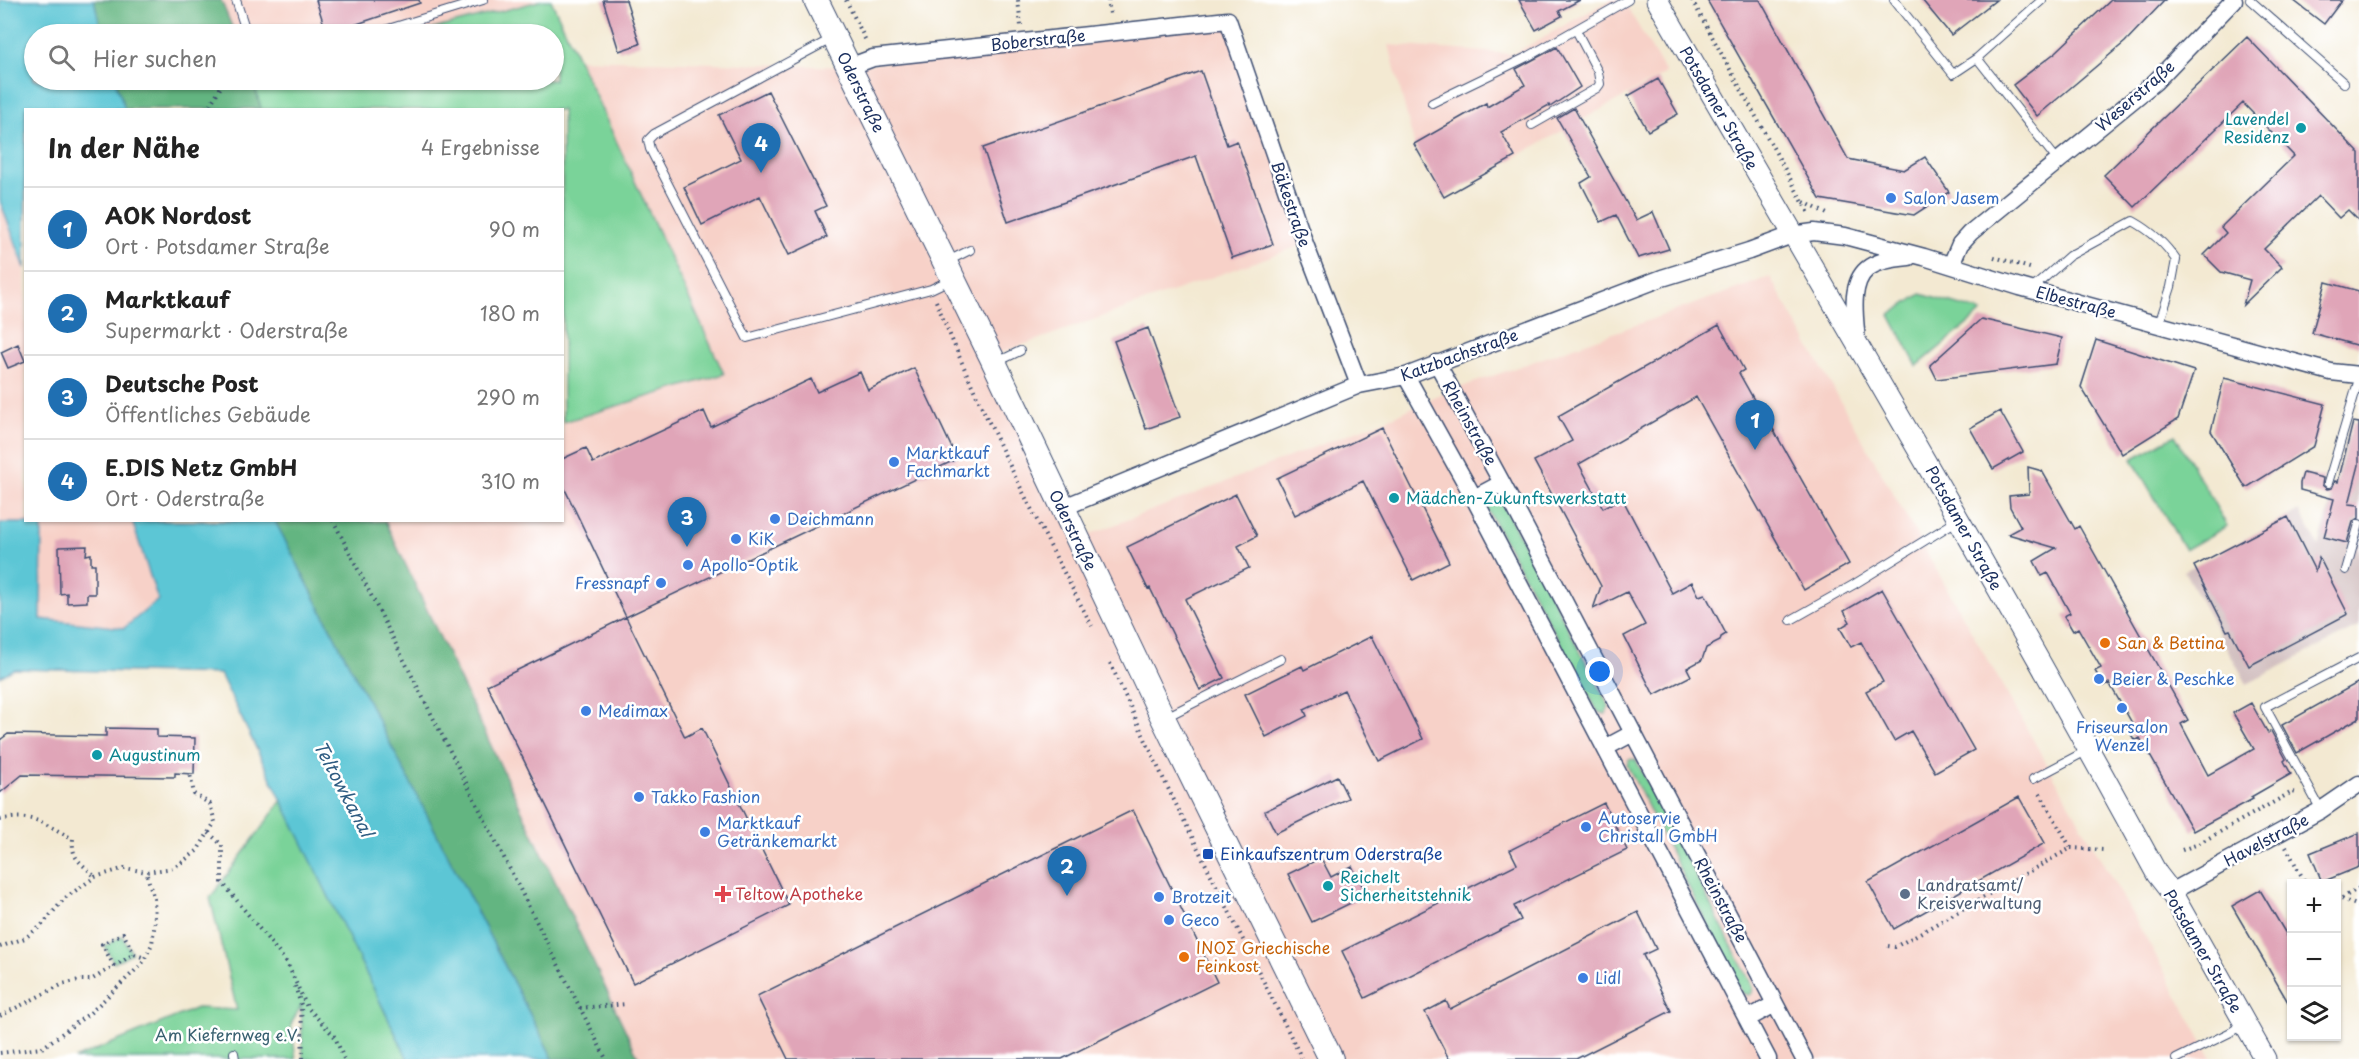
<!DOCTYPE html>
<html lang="de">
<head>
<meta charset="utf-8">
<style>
	:root { --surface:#fff; --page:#f2f2f2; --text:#222; --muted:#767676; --line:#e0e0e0; --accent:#1f6fb2 }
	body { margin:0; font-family:"Playpen Sans",sans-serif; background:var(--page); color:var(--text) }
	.controls { position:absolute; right:18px; bottom:18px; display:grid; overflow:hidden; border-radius:0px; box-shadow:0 2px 4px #0004 }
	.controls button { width:54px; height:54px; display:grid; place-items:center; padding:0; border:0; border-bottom:2px solid var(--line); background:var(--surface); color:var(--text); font:30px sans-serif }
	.you { position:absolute; left:1600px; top:672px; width:21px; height:21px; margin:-15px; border:4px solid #fff; border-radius:50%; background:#1a73e8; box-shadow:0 0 0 9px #1a73e833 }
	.badge { display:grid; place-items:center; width:39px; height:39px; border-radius:50%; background:var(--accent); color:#fff; font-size:20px; font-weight:700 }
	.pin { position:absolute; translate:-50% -50px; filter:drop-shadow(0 2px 3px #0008) }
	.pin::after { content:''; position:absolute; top:32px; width:21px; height:18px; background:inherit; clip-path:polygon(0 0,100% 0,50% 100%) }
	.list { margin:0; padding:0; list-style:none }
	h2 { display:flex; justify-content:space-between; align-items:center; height:78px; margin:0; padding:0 24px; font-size:26px }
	h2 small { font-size:20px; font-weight:400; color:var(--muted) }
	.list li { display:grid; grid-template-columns:39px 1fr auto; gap:18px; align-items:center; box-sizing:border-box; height:84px; padding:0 24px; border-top:2px solid var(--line) }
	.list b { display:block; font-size:22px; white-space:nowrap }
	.list p { margin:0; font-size:20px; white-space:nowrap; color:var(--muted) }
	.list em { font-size:20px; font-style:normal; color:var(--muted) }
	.icon { flex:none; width:33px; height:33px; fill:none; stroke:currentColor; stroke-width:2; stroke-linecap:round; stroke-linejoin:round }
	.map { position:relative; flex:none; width:2359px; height:1059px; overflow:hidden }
	.search { position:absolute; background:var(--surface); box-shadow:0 2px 4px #0004; left:24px; top:24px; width:540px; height:66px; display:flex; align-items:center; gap:15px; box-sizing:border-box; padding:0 21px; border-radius:33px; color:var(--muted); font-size:22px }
	.panel { position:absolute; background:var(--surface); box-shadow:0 2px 4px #0004; left:24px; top:108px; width:540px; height:414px; border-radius:0px }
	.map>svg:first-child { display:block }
	.built { fill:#f7d1c8 }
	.industrial { fill:#d2bfc0 }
	.green { fill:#7ad399; stroke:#4a817c; stroke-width:1.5 }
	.forest { fill:#63b581; stroke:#3f7270; stroke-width:1.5 }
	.water { fill:#5bc6d5; stroke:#3b7a9a; stroke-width:1.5 }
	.building { fill:#e0a5b8 }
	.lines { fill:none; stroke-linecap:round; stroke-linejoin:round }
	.service-casing { stroke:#3b4b6f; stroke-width:10 }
	.minor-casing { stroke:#3b4b6f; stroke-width:19 }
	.tertiary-casing { stroke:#3b4b6f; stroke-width:23 }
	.secondary-casing { stroke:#3b4b6f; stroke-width:26 }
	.path { stroke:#3b4b6f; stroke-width:4; stroke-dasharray:1.5 4.5; stroke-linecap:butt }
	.service { stroke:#fff; stroke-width:8 }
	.minor { stroke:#fff; stroke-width:16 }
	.tertiary { stroke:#fff; stroke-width:21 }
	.secondary { stroke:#fff; stroke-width:24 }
	.culture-dot { fill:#0f9aa8; stroke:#fff; stroke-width:2 }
	.shop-dot { fill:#3f7fe0; stroke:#fff; stroke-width:2 }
	.food-dot { fill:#e8710a; stroke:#fff; stroke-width:2 }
	.transit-dot { fill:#1a4fb4; stroke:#fff; stroke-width:2 }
	.health-dot { fill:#e0444e; stroke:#fff; stroke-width:2 }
	.service-dot { fill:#5c6f8a; stroke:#fff; stroke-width:2 }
	.labels { text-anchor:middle; stroke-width:5; stroke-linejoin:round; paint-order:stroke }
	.street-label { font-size:16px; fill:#1b2f5e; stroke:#fff }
	.culture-label { font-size:16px; fill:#0d838f; stroke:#fff; text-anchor:start }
	.shop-label { font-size:16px; fill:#366cbe; stroke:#fff; text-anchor:start }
	.food-label { font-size:16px; fill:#c56008; stroke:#fff; text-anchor:start }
	.transit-label { font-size:16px; fill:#164399; stroke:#fff; text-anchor:start }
	.service-label { font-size:16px; fill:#4e5e75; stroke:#fff; text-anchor:start }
	.health-label { font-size:16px; fill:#be3a42; stroke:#fff; text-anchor:start }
	.park-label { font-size:16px; fill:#386070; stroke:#fff }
	.water-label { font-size:18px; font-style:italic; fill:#2e5c82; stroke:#fff }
</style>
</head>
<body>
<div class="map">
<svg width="2359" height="1059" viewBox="0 0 2359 1059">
	<rect width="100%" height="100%" fill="#fff"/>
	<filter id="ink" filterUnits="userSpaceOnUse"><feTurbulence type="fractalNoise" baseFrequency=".0167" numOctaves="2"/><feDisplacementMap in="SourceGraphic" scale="12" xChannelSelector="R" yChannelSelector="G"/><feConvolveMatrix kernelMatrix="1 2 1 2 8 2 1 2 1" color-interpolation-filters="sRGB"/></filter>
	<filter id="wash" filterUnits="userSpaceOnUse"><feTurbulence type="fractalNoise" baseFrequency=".008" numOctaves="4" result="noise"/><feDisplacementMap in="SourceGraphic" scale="24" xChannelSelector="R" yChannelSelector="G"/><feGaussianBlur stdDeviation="1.35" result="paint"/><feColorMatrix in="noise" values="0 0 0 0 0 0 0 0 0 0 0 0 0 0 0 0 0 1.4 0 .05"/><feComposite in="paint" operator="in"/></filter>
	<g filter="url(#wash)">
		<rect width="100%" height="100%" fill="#f3e9d2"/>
		<path class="built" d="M221 0H543L414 34H235Z
			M1610 0H1623L1666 73 1444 197 1414 144 1389 45 1513 54Z
			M1228 20 1305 244 992 356 1078 539 1395 416 1434 397 1770 277 2148 942 2212 1059H639L385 521 562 520 563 422 724 374 578 59 849 67Z
			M0 201 25 268 26 520 132 521 158 600 124 628 41 619 42 524 0 523Z"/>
		<path class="industrial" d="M2348 434 2359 437V626L2247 684 2184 571 2299 511 2319 546Z"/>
		<path class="green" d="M543 0H551L724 374 563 422 562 110 261 109 253 80H554V34H414Z
			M1921 294 1982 312 1917 366 1890 315Z
			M2175 435 2227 526 2185 550 2132 459Z
			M1491 497H1499L1609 706 1606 714 1598 712 1485 505Z
			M1629 759 1636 760 1753 987 1752 993 1749 995 1742 993 1627 765Z
			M282 800 408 1059H303L301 1006 291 1024 296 1059H74L197 1008 237 1010 210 898Z
			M122 936 132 953 114 963 105 946Z"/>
		<path class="forest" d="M94 0H221L235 34H102Z
			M115 80H253L261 109H125Z
			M275 521H385L639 1059H553Z"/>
		<path class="water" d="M0 0H94L102 34H34V80H115L125 109 26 110 25 268 0 201Z
			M132 521H275L553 1059H408L220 674 14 669 0 677V523H42L41 619 124 628 158 600Z"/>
		<g id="blocks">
			<path class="building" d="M316 0H419L420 3 327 34Z
				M603 0H626L640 44 619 51Z
				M1519 0H1580L1559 11 1562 16 1536 30Z
				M1707 0H1760L1848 159 1904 170 1925 157 1949 192 1914 215 1820 199Z
				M1922 0H1996L1951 35Z
				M2111 0H2165L2125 42 2037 116 2013 85 2056 52Z
				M2293 0H2342L2324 24Z
				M2247 37 2359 153V221L2348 210 2339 218 2318 196 2264 249 2282 267 2243 305 2250 280 2221 272 2204 255 2226 233 2221 227 2294 156 2243 103 2135 207 2104 175Z
				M1557 47 1580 87 1550 107 1549 105 1501 132 1515 157 1444 197 1414 144 1486 103 1487 107 1525 85 1516 69Z
				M1201 71 1227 145 1237 141 1273 244 1232 258 1196 156 1008 222 983 148Z
				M1658 79 1678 114 1648 131 1628 96Z
				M768 91 826 206 815 211 827 237 789 255 760 196 702 225 684 187 741 159 719 115Z
				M1574 108 1636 220 1653 212 1669 249 1638 258 1616 215 1601 222 1581 183 1591 177 1557 118Z
				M2326 282 2359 291V346L2312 333Z
				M1981 319 2062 338 2056 364 1937 379 1930 365Z
				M1719 325 1744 370 1739 373 1762 414 1764 413 1849 564 1804 590 1696 397 1579 464 1603 508 1622 498 1672 593 1692 582 1699 596 1705 594 1726 634 1721 637 1720 641 1706 648 1702 660 1687 668 1691 676 1654 695 1624 636 1645 625 1627 592 1593 609 1601 586 1534 461 1572 441 1558 416Z
				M1148 328 1180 417 1146 429 1114 341Z
				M2096 340 2194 371 2178 419 2122 454 2081 387Z
				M18 344 25 361 8 368 1 352Z
				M914 368 957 459 626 617 562 483V459L586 448 593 463 704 411 711 427 811 379 817 392 860 372 868 390Z
				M2224 378 2325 404 2314 446 2246 488 2211 431Z
				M2000 411 2023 452 1993 469 1970 428Z
				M2353 422 2359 423V465L2349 504 2359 505V518L2353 522 2347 543 2324 537 2334 499 2300 490V483L2303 473 2323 478 2322 485 2327 489 2332 488 2335 481 2338 482Z
				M1382 428 1449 562 1413 580 1363 481 1295 515 1277 478Z
				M2028 467 2042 471 2075 529 2079 526 2188 720 2181 724 2208 775 2254 749 2233 713 2251 703 2268 733 2271 731 2286 759 2284 761 2291 774 2251 797 2253 799 2193 831 2140 738 2135 741 2126 726 2132 723 2109 683 2104 686 2095 671 2101 668 2078 628 2073 631 2064 616 2070 613 2048 573 2042 576 2034 561 2056 548 2008 534 2021 527 2010 507 2009 496 2029 494Z
				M1236 494 1257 536 1238 546 1249 568 1185 599 1224 678 1200 690 1150 588 1148 589 1127 547Z
				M2288 517 2315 571 2319 557 2348 614 2249 666 2230 630 2227 631 2194 566Z
				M87 546 86 555 91 554V564H95V594H87V602L67 603V593L60 594 59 547Z
				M1882 589 1974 750 1935 772 1911 731 1894 741 1866 691 1883 682 1861 642 1851 647 1840 628 1850 622 1844 611Z
				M626 617 685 737 702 728 789 905 633 983 487 685Z
				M1372 636 1423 739 1379 761 1344 690 1304 709 1307 716 1266 737 1245 694 1302 666 1304 670Z
				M2359 682V718L2297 753 2282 725Z
				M106 728 157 729V737L195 738 194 774 175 773V777L22 775 0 793V740L8 734 106 736Z
				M1337 776 1348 798 1276 833 1265 811Z
				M2019 797 2045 843 1894 929 1868 882Z
				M1604 803 1627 850 1514 906 1521 920 1365 998 1342 951 1517 864 1510 850Z
				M1133 810 1217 982 1062 1059H788L757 996Z
				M2359 833V867L2322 882 2310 853Z
				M1321 858 1331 877 1352 866 1367 895 1312 922 1288 874Z
				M2260 890 2292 944V1009L2232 906Z
				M1638 912 1656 949 1643 955 1671 1011 1576 1059H1449L1425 1012 1446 1001 1450 1009Z"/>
		</g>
	</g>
	<g filter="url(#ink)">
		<use href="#blocks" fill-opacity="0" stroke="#3b4b6f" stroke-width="1.5"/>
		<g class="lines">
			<g class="service-casing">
				<path id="service" d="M236 0 247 34
					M1894 0 1953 74 1977 58
					M2042 0 1977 58 2058 161
					M2250 0 2344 83
					M372 34 483 0
					M833 38 654 134 648 140 650 149 747 338 931 289 952 279
					M1432 103 1529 56 1628 0
					M1532 125 1597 88 1600 84 1598 72 1576 30
					M948 261 970 250
					M2032 289 2069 256 2133 221C2151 231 2165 243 2176 260L2171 287 2159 324
					M995 363 1020 351
					M2328 483 2359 379
					M2346 570 2359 524
					M1791 620 1853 585 1958 520
					M1164 718 1281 659
					M2033 779 2088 750
					M2321 810 2265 707 2359 658
					M234 1053 235 1059
					M2176 1059 2245 1025"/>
			</g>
			<g class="minor-casing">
				<path id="minor" d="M849 67 873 58 1228 20 1305 244 1359 385
					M1951 265 1960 244 1970 233 2155 82 2234 0
					M1857 343C1856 322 1848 285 1867 269 1878 260 1897 258 1909 257
					M1437 363 1502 483 1804 1059
					M1406 376 1474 498 1768 1059
					M1474 498 1502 483
					M1062 508 1359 385 1406 376 1662 278 1749 251 1792 235 1814 232 1845 236 1924 257 2020 287 2331 372 2359 375
					M1605 748 1633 733
					M2171 892 2321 810 2359 784
					M1747 1019 1775 1004"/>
			</g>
			<g class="tertiary-casing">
				<path id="tertiary" d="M1657 0C1825 290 1997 579 2157 874L2171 892 2265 1059"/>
			</g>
			<g class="secondary-casing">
				<path id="secondary" d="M816 0 991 356 1163 718 1331 1059"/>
			</g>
			<path class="path" d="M846 0 866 41
				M1018 0 1021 26
				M1108 0 1110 14
				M1692 0 1810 215
				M207 110 225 80
				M1804 202 1827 214
				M1994 257 2033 269
				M936 301C981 413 1036 520 1092 626
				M333 520 606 1059
				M1110 663 1164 780 1302 1059
				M0 820C33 812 46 825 73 839 71 861 82 862 95 877
				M209 833 222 845V882L287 963 307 1007 335 1037 344 1059
				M2286 847 2306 884
				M2071 848 2104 850
				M2182 850 2196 845 2292 792 2297 793
				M2336 897 2359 906
				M2342 898 2359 888
				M1888 946 1895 947 2071 848 2038 790
				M0 947 25 938 41 926 65 898 95 877 125 868 146 872 174 868 197 851 215 822 210 804 194 794 190 774
				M114 966 102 944 123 933 134 954
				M295 986 301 1005 303 1059
				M580 1008 627 1004
				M0 1016 63 984 79 980H91L134 954 145 958
				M0 1053 42 1048 90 1013 142 964 152 944 155 921 154 899 146 872"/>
			<use href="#service" class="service"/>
			<use href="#minor" class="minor"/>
			<use href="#tertiary" class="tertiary"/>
			<use href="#secondary" class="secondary"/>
		</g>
	</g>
	<g class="culture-dot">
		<circle cx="2301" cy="128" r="6"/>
		<circle cx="1394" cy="498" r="6"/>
		<circle cx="97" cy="755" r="6"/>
		<circle cx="1328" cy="886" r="6"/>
	</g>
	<g class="shop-dot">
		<circle cx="1891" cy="198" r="6"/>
		<circle cx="894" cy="462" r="6"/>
		<circle cx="775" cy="519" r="6"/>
		<circle cx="736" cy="539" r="6"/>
		<circle cx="688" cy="565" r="6"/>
		<circle cx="661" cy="583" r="6"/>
		<circle cx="2099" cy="679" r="6"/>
		<circle cx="2122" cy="708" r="6"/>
		<circle cx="586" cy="711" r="6"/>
		<circle cx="639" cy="797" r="6"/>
		<circle cx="1586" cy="827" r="6"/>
		<circle cx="705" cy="832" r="6"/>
		<circle cx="1159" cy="897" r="6"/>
		<circle cx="1169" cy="920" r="6"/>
		<circle cx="1583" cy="978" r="6"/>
	</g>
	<g class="food-dot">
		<circle cx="2105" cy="643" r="6"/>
		<circle cx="1184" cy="957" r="6"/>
	</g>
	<rect class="transit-dot" x="1202" y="848" width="12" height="12" rx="3"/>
	<path class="health-dot" d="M720 885h6v6h6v6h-6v6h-6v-6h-6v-6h6z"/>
	<circle class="service-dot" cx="1905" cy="894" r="6"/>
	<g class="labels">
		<g class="street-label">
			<text transform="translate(1038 40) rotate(-6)" y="6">Boberstraße</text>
			<text transform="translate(861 92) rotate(64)" y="6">Oderstraße</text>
			<text transform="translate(2135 96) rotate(-41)" y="6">Weserstraße</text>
			<text transform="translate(1719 108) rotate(60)" y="6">Potsdamer Straße</text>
			<text transform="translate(1291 204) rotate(71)" y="6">Bäkestraße</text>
			<text transform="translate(2076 302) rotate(15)" y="6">Elbestraße</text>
			<text transform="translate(1459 355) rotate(-20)" y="6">Katzbachstraße</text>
			<text transform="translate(1470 423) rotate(61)" y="6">Rheinstraße</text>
			<text transform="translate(1964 528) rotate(61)" y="6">Potsdamer Straße</text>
			<text transform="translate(1073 530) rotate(64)" y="6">Oderstraße</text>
			<text transform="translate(2266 840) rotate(-28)" y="6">Havelstraße</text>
			<text transform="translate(1721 900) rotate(62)" y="6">Rheinstraße</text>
			<text transform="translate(2203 951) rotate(60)" y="6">Potsdamer Straße</text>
		</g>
		<g class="culture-label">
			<text x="2289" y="125" text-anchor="end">Lavendel<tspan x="2289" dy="18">Residenz</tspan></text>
			<text x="1406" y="504">Mädchen-Zukunftswerkstatt</text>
			<text x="109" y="761">Augustinum</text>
			<text x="1340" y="883">Reichelt<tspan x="1340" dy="18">Sicherheitstehnik</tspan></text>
		</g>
		<g class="shop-label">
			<text x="1903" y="204">Salon Jasem</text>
			<text x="906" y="459">Marktkauf<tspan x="906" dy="18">Fachmarkt</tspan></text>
			<text x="787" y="525">Deichmann</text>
			<text x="748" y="545">KiK</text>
			<text x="700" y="571">Apollo-Optik</text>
			<text x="649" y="589" text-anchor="end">Fressnapf</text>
			<text x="2111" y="685">Beier &amp; Peschke</text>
			<text x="598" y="717">Medimax</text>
			<text x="2122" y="733" text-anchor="middle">Friseursalon<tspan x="2122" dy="18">Wenzel</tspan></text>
			<text x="651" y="803">Takko Fashion</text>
			<text x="1598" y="824">Autoservie<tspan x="1598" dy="18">Christall GmbH</tspan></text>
			<text x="717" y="829">Marktkauf<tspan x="717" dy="18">Getränkemarkt</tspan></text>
			<text x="1171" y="903">Brotzeit</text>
			<text x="1181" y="926">Geco</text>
			<text x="1595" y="984">Lidl</text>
		</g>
		<g class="food-label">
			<text x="2117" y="649">San &amp; Bettina</text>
			<text x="1196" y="954">INOΣ Griechische<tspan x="1196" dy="18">Feinkost</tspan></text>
		</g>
		<g class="transit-label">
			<text x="1220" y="860">Einkaufszentrum Oderstraße</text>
		</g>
		<g class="service-label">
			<text x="1917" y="891">Landratsamt/<tspan x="1917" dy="18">Kreisverwaltung</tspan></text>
		</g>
		<g class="health-label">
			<text x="735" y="900">Teltow Apotheke</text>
		</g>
		<g class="park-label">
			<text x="228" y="1041">Am Kiefernweg e.V.</text>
		</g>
		<g class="water-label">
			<text transform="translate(343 789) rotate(62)" y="6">Teltowkanal</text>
		</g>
	</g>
</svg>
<div class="controls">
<button>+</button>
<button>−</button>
<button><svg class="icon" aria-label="layers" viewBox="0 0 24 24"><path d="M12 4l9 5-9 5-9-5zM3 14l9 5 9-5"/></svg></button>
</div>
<div class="you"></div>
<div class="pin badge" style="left:1755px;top:450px">1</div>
<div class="pin badge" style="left:1067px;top:896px">2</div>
<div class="pin badge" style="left:687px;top:547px">3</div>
<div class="pin badge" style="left:761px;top:173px">4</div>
<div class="search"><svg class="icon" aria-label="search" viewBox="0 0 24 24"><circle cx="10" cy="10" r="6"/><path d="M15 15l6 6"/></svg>Hier suchen</div>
<section class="panel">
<h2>In der Nähe<small>4 Ergebnisse</small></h2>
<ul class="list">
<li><span class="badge">1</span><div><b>AOK Nordost</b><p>Ort · Potsdamer Straße</p></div><em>90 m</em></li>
<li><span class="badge">2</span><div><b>Marktkauf</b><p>Supermarkt · Oderstraße</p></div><em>180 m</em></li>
<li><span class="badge">3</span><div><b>Deutsche Post</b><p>Öffentliches Gebäude</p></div><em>290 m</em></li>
<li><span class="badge">4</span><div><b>E.DIS Netz GmbH</b><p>Ort · Oderstraße</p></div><em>310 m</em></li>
</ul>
</section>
</div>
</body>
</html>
